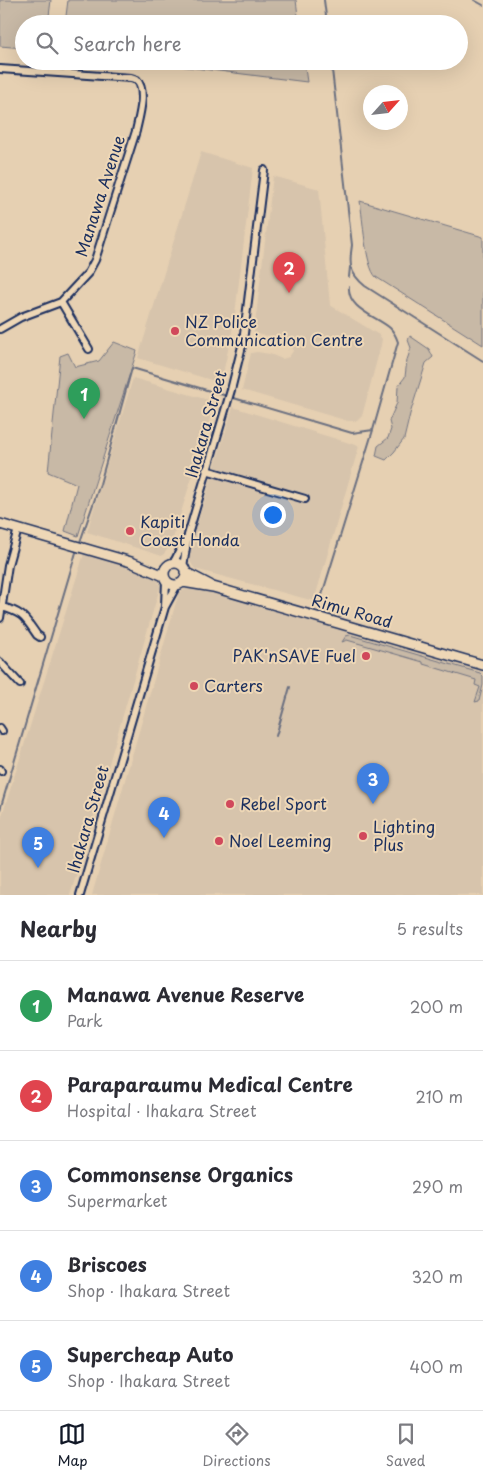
<!DOCTYPE html>
<html lang="en">
<head>
<meta charset="utf-8">
<style>
	:root { --surface:#fff; --page:#f7f7f7; --text:#2b2b33; --muted:#7c7c81; --line:#e1e1e2; --accent:#111827 }
	body { margin:0; font-family:"Playpen Sans",sans-serif; background:var(--page); color:var(--text) }
	.compass { position:absolute; left:363px; top:85px; width:45px; height:45px; border-radius:50%; background:var(--surface); box-shadow:0 5px 20px #0002; rotate:63deg }
	.you { position:absolute; left:272px; top:514px; width:18px; height:18px; margin:-12px; border:4px solid #fff; border-radius:50%; background:#1a73e8; box-shadow:0 0 0 8px #1a73e833 }
	.badge { display:grid; place-items:center; width:32px; height:32px; border-radius:50%; background:var(--accent); color:#fff; font-size:16px; font-weight:700 }
	.pin { position:absolute; translate:-50% -41px; filter:drop-shadow(0 1px 2px #0008) }
	.pin::after { content:''; position:absolute; top:26px; width:18px; height:15px; background:inherit; clip-path:polygon(0 0,100% 0,50% 100%) }
	.list { margin:0; padding:0; list-style:none }
	h2 { display:flex; justify-content:space-between; align-items:center; height:65px; margin:0; padding:0 20px; font-size:21px }
	h2 small { font-size:16px; font-weight:400; color:var(--muted) }
	.list li { display:grid; grid-template-columns:32px 1fr auto; gap:15px; align-items:center; box-sizing:border-box; height:90px; padding:0 20px; border-top:1px solid var(--line) }
	.list b { display:block; font-size:19px; white-space:nowrap }
	.list p { margin:0; font-size:16px; white-space:nowrap; color:var(--muted) }
	.list em { font-size:16px; font-style:normal; color:var(--muted) }
	.icon { flex:none; width:28px; height:28px; fill:none; stroke:currentColor; stroke-width:2; stroke-linecap:round; stroke-linejoin:round }
	.map { position:relative; flex:none; width:483px; height:895px; overflow:hidden }
	.search { position:absolute; background:var(--surface); box-shadow:0 5px 20px #0002; left:15px; right:15px; top:15px; height:55px; display:flex; align-items:center; gap:12px; box-sizing:border-box; padding:0 18px; border-radius:28px; color:var(--muted); font-size:19px }
	.sheet { height:515px; background:var(--surface) }
	nav { display:flex; justify-content:space-around; align-items:center; box-sizing:border-box; height:70px; border-top:1px solid var(--line); background:var(--surface); font-size:14px; color:var(--muted) }
	nav a { display:grid; justify-items:center; gap:2px }
	nav .on { color:var(--accent) }
	.map>svg:first-child { display:block }
	.built { fill:#d7c4ac }
	.green { fill:#c8b9a6; stroke:#727482 }
	.lines { fill:none; stroke-linecap:round; stroke-linejoin:round }
	.stream { stroke:#6b6f80; stroke-width:2 }
	.street-casing { stroke:#1b2f5e; stroke-width:10 }
	.secondary-casing { stroke:#1b2f5e; stroke-width:12 }
	.street { stroke:#eed7b6; stroke-width:6 }
	.secondary { stroke:#eed7b6; stroke-width:9 }
	.poi-dot { fill:#d1495b; stroke:#eed7b6; stroke-width:2 }
	.labels { text-anchor:middle; stroke-width:4; stroke-linejoin:round; paint-order:stroke }
	.street-label { font-size:16px; fill:#1b2f5e; stroke:#eed7b6 }
	.poi-label { font-size:16px; fill:#1b2f5e; stroke:#eed7b6; text-anchor:start }
</style>
</head>
<body>
<div class="map">
<svg width="483" height="895" viewBox="0 0 483 895">
	<rect width="100%" height="100%" fill="#e6d0b2"/>
	<filter id="ink" filterUnits="userSpaceOnUse"><feTurbulence type="fractalNoise" baseFrequency=".02" numOctaves="2"/><feDisplacementMap in="SourceGraphic" scale="10" xChannelSelector="R" yChannelSelector="G"/><feConvolveMatrix kernelMatrix="1 2 1 2 8 2 1 2 1" color-interpolation-filters="sRGB"/></filter>
	<g filter="url(#ink)">
		<path class="built" d="M201 152 253 168 234 322 221 383 138 358Z
			M273 176 319 189 330 305 379 335 382 339 381 345 362 416 357 421H348L242 390 251 353 257 352 270 354 282 359 289 357 293 351 292 343 286 337 260 335 254 332Z
			M133 378 215 402 171 545 162 556 87 532Z
			M233 407 359 446 314 601 195 569 187 557Z
			M84 554 156 576 158 579 160 587 82 857 70 895H0V822Z
			M194 587 316 617 483 666V895H92L179 592Z"/>
		<path class="green" d="M0 0H51L48 24H24V48L0 46Z
			M68 0H296L299 24H65Z
			M139 61H304L307 82Z
			M360 201 483 237V345L376 277C365 266 363 218 360 201Z
			M410 336 429 349 433 357 426 363 410 414 404 439 394 452 386 460 376 456 378 446 388 438 391 429 389 421 397 403 398 386 405 377 407 360 411 348 408 340Z
			M114 342 137 351 78 536 65 531 77 484 48 472 60 356 68 353 75 367 99 361Z
			M350 635 480 673 483 676V685L479 701 475 702 480 687 475 685 476 680 423 664V662L347 640 342 642 346 636Z"/>
		<g class="lines">
			<path class="stream" d="M324 0 327 24
				M474 0 483 5
				M331 61 352 245C349 264 349 273 365 286L483 361
				M349 277 350 267
				M79 545 100 484 132 368 352 433 373 430
				M318 600 322 595 373 430 398 342C396 336 394 332 390 328 376 316 347 309 349 286
				M276 736 290 687
				M0 810 77 549"/>
			<g class="street-casing">
				<path id="street" d="M0 69 131 78 137 80C147 91 139 117 136 131L95 260 88 273 61 302 21 317 0 329
					M61 302 89 349
					M206 470 305 499
					M173 564 185 540
					M183 567 188 535 231 390 243 342 264 170
					M165 606 166 580
					M1 607C23 612 25 618 37 635L40 637
					M0 618 8 565 18 529
					M0 662 20 684
					M0 728 2 731
					M0 769 1 771
					M80 895 165 607 177 585"/>
			</g>
			<g class="secondary-casing">
				<path id="secondary" d="M0 524 131 562 164 576
					M164 574a11 11 0 1 1 22 0a11 11 0 1 1-22 0Z
					M185 572 210 585
					M183 582 213 587 483 665"/>
			</g>
			<use href="#street" class="street"/>
			<use href="#secondary" class="secondary"/>
		</g>
	</g>
	<g class="poi-dot">
		<circle cx="175" cy="331" r="5"/>
		<circle cx="130" cy="531" r="5"/>
		<circle cx="366" cy="656" r="5"/>
		<circle cx="194" cy="686" r="5"/>
		<circle cx="230" cy="804" r="5"/>
		<circle cx="363" cy="836" r="5"/>
		<circle cx="219" cy="841" r="5"/>
	</g>
	<g class="labels">
		<g class="street-label">
			<text transform="translate(100 196) rotate(-72)" y="6">Manawa Avenue</text>
			<text transform="translate(206 424) rotate(-74)" y="6">Ihakara Street</text>
			<text transform="translate(352 611) rotate(16)" y="6">Rimu Road</text>
			<text transform="translate(88 819) rotate(-74)" y="6">Ihakara Street</text>
		</g>
		<g class="poi-label">
			<text x="185" y="328">NZ Police<tspan x="185" dy="18">Communication Centre</tspan></text>
			<text x="140" y="528">Kapiti<tspan x="140" dy="18">Coast Honda</tspan></text>
			<text x="356" y="662" text-anchor="end">PAK'nSAVE Fuel</text>
			<text x="204" y="692">Carters</text>
			<text x="240" y="810">Rebel Sport</text>
			<text x="373" y="833">Lighting<tspan x="373" dy="18">Plus</tspan></text>
			<text x="229" y="847">Noel Leeming</text>
		</g>
	</g>
</svg>
<svg class="compass" viewBox="-18 -18 36 36"><path d="M0-13l5 13h-10z" fill="#e53935"/><path d="M0 13l5-13h-10z" fill="#7c7c81"/></svg>
<div class="you"></div>
<div class="pin badge" style="left:84px;top:419px;background:#2e9e5b">1</div>
<div class="pin badge" style="left:289px;top:293px;background:#e0444e">2</div>
<div class="pin badge" style="left:373px;top:804px;background:#3f7fe0">3</div>
<div class="pin badge" style="left:164px;top:838px;background:#3f7fe0">4</div>
<div class="pin badge" style="left:38px;top:868px;background:#3f7fe0">5</div>
<div class="search"><svg class="icon" aria-label="search" viewBox="0 0 24 24"><circle cx="10" cy="10" r="6"/><path d="M15 15l6 6"/></svg>Search here</div>
</div>
<section class="sheet">
<h2>Nearby<small>5 results</small></h2>
<ul class="list">
<li><span class="badge" style="background:#2e9e5b">1</span><div><b>Manawa Avenue Reserve</b><p>Park</p></div><em>200 m</em></li>
<li><span class="badge" style="background:#e0444e">2</span><div><b>Paraparaumu Medical Centre</b><p>Hospital · Ihakara Street</p></div><em>210 m</em></li>
<li><span class="badge" style="background:#3f7fe0">3</span><div><b>Commonsense Organics</b><p>Supermarket</p></div><em>290 m</em></li>
<li><span class="badge" style="background:#3f7fe0">4</span><div><b>Briscoes</b><p>Shop · Ihakara Street</p></div><em>320 m</em></li>
<li><span class="badge" style="background:#3f7fe0">5</span><div><b>Supercheap Auto</b><p>Shop · Ihakara Street</p></div><em>400 m</em></li>
</ul>
</section>
<nav>
<a class="on"><svg class="icon" aria-label="map" viewBox="0 0 24 24"><path d="M3 6l6-2 6 2 6-2v14l-6 2-6-2-6 2zM9 4v14M15 6v14"/></svg>Map</a>
<a><svg class="icon" aria-label="directions" viewBox="0 0 24 24"><path d="M12 3l9 9-9 9-9-9zM9 14v-3h6M13 9l2 2-2 2"/></svg>Directions</a>
<a><svg class="icon" aria-label="saved" viewBox="0 0 24 24"><path d="M7 4h10v16l-5-4-5 4z"/></svg>Saved</a>
</nav>
</body>
</html>
